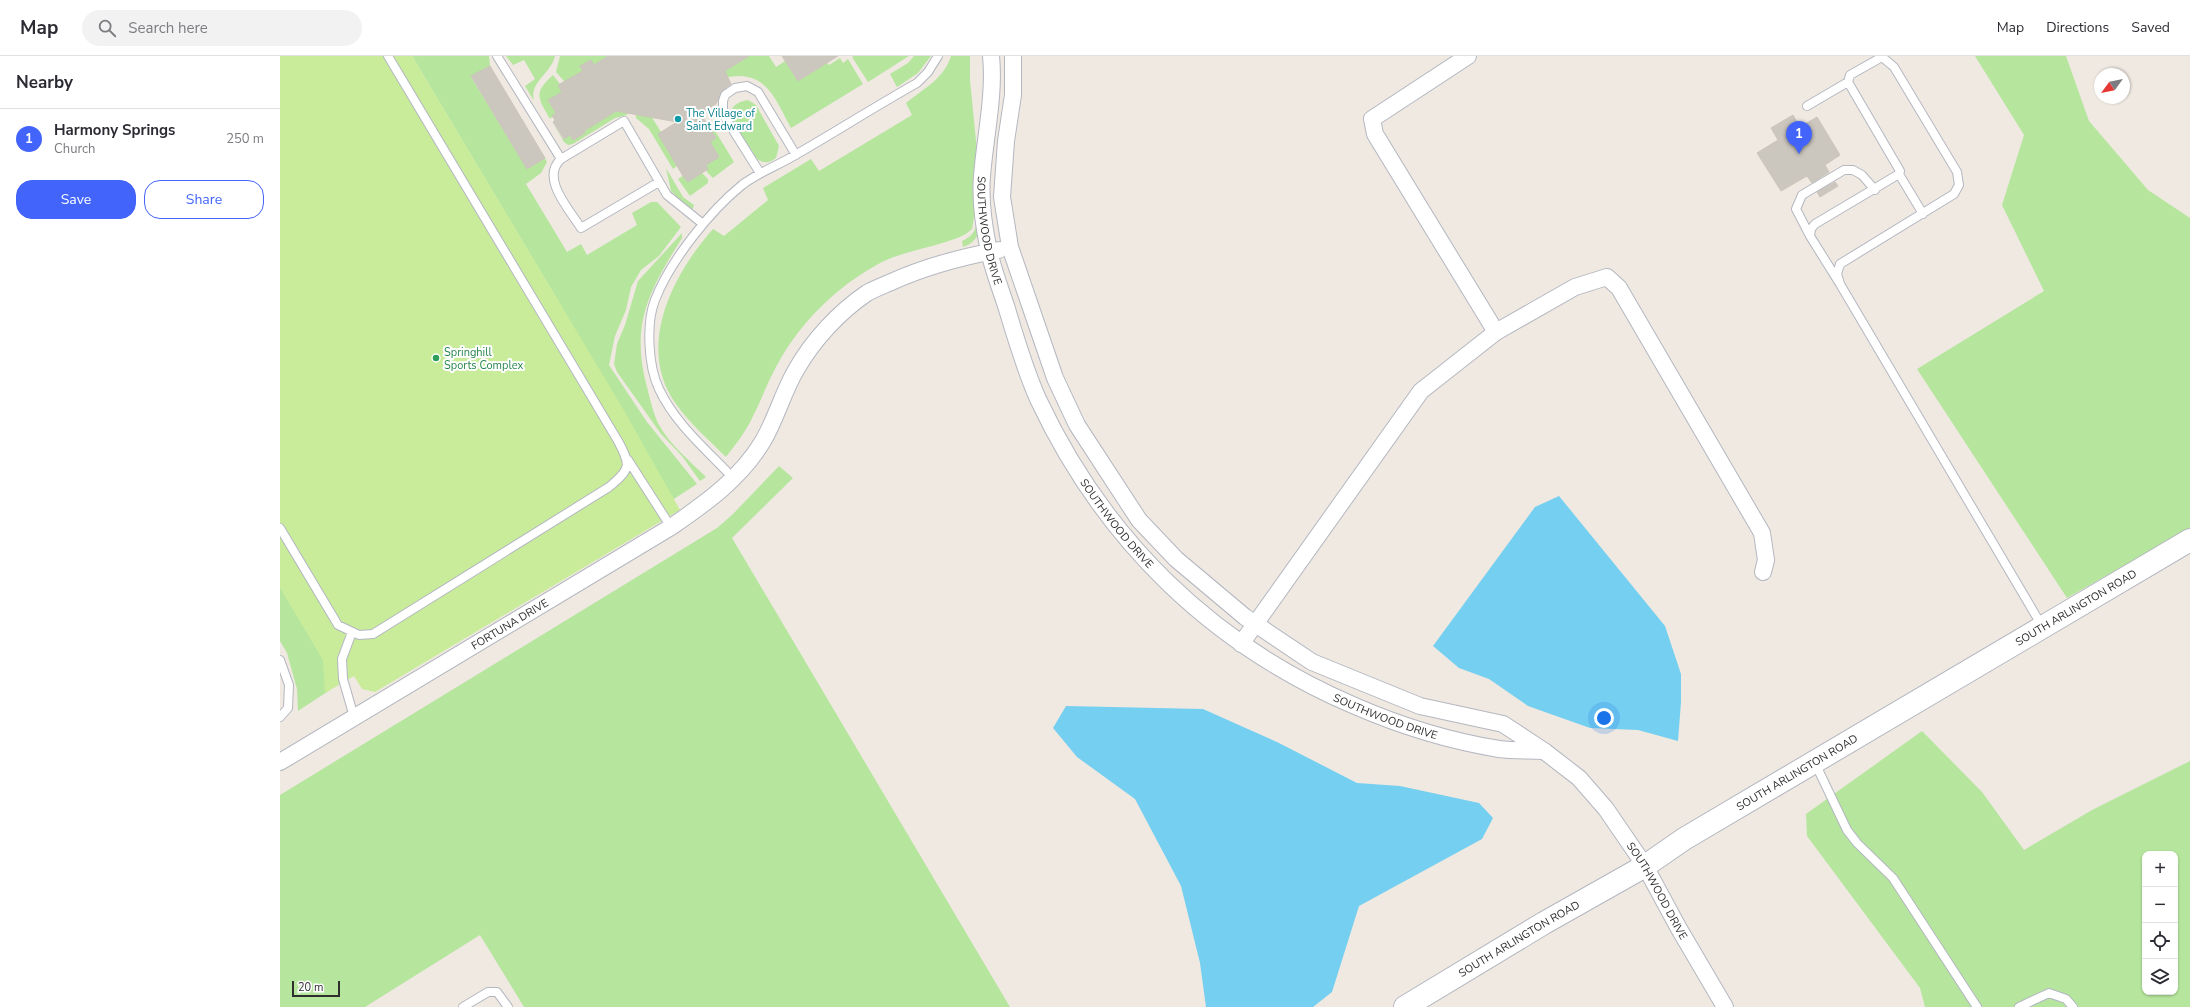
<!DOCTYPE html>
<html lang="en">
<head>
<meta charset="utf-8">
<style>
	:root { --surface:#fff; --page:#f2f2f3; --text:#2b2b33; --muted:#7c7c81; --line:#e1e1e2; --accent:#4264fb }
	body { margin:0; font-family:"Nunito Sans",sans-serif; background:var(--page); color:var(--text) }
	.controls { position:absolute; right:12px; bottom:12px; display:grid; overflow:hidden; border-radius:8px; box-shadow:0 1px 3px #0004 }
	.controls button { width:36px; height:36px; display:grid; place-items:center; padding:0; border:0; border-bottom:1px solid var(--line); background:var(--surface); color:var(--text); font:20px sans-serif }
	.compass { position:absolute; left:1814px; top:12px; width:36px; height:36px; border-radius:50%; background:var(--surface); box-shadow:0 1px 3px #0004; rotate:237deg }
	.scale { position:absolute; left:12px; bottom:10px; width:48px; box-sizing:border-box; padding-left:4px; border:2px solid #2e2e2e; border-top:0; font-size:11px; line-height:14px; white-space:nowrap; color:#2e2e2e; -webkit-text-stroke:3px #fff; paint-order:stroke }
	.you { position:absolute; left:1324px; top:662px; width:14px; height:14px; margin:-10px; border:3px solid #fff; border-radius:50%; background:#1a73e8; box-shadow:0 0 0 6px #1a73e833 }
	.badge { display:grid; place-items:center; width:26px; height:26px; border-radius:50%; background:var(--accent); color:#fff; font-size:13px; font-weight:700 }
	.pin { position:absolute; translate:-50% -33px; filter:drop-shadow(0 1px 2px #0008) }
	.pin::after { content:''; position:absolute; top:21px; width:14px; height:12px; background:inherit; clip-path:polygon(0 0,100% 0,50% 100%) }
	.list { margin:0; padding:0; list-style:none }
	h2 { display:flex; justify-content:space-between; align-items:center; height:52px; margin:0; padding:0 16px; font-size:17px }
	h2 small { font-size:13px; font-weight:400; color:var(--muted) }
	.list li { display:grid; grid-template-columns:26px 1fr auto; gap:12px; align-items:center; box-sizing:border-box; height:60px; padding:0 16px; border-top:1px solid var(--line) }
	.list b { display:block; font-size:15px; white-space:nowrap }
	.list p { margin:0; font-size:13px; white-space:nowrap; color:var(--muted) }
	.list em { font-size:13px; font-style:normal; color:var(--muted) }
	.actions { display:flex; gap:8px; padding:12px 16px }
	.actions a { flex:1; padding:9px 0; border:1px solid var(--accent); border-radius:16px; text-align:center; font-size:14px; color:var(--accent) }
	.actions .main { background:var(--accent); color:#fff }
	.icon { flex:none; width:22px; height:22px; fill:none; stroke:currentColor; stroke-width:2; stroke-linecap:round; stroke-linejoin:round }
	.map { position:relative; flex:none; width:1910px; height:951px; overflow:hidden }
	header { display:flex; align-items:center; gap:24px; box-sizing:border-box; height:56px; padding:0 20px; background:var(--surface); border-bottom:1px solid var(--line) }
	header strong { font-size:19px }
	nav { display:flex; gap:22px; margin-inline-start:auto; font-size:14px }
	.search { width:280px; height:36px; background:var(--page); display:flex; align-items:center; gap:10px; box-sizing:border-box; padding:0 14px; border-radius:22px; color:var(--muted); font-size:15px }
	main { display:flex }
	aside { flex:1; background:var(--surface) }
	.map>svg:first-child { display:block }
	.green { fill:#b6e59e; fill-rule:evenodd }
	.pitch { fill:#c9ec9a }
	.water { fill:#75cff0 }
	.building { fill:#cbc7bf; stroke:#cbc5ba }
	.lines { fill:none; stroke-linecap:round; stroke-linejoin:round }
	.service-casing { stroke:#b4b7c1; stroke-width:10 }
	.minor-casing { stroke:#b4b7c1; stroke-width:18 }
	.secondary-casing { stroke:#b4b7c1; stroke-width:24 }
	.service { stroke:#fff; stroke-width:8 }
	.minor { stroke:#fff; stroke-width:16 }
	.secondary { stroke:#fff; stroke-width:22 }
	.culture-dot { fill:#0f9aa8; stroke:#fff; stroke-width:1.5 }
	.leisure-dot { fill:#2e9e5b; stroke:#fff; stroke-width:1.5 }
	.labels { text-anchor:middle; stroke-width:4; stroke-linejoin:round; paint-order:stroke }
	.culture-label { font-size:11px; fill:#0d838f; stroke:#fff; text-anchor:start }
	.street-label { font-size:11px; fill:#2e2e2e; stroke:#fff }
	.leisure-label { font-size:11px; fill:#27864d; stroke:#fff; text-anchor:start }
</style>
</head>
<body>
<header>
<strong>Map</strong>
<div class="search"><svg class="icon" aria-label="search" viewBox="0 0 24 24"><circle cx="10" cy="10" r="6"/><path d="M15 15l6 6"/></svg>Search here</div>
<nav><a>Map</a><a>Directions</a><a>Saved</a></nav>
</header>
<main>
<aside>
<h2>Nearby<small></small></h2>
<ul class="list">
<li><span class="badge">1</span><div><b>Harmony Springs</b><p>Church</p></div><em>250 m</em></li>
</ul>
<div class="actions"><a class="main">Save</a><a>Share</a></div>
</aside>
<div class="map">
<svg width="1910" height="951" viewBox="0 0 1910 951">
	<rect width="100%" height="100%" fill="#efe9e1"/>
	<path class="green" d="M132 0H209L210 10 191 21 247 113 265 102 267 106 261 117 246 128 287 196 301 188 307 199 357 169 352 157 371 146H377L401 171 379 200 361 214 351 231 346 254 335 280 329 309 367 366 417 428 386 448 283 253Z
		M226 0H275C271 18 249 26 254 45L245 30 255 23 244 4 233 9Z
		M280 0H328L314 9 311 4 300 10 303 15 285 26 276 16Z
		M469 0H489L496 11 505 5 518 25 547 7 549 9 560 2 563 7 568 3 583 28 511 72C496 45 487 14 449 21L443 16Z
		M574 0H629L588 26 572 1Z
		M634 0H651L638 17 617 31 610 18 628 7Z
		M671 0H690V24L703 156C701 172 700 185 683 191L682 185C697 178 697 170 697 154L695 155 692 173 686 178C660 191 629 193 602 206 556 230 516 270 493 317 486 330 481 345 474 358 467 374 456 388 446 401 429 384 410 368 396 348 355 291 393 218 433 173L444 180 488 144 483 132 531 103 539 115 632 59 626 47C643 33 664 23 671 0Z
		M1695 0H1786L1809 65 1868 134 1910 162V472L1787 542 1637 313 1764 235 1722 149 1744 79Z
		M273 19 280 28 282 36 268 44 276 57 270 63C258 42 253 37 273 19Z
		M348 37 347 59 335 62 293 88 288 89 284 86 272 66 283 83 290 79 293 84 305 77 304 75Z
		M468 44 476 49 499 90 496 102C475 119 461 79 452 64 448 52 456 46 468 44Z
		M368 55 381 76 378 78 397 110 393 113 369 73 356 62V58Z
		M434 73 454 106 433 122 426 115 428 113 426 109 431 75Z
		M386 112 403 141 414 149 412 155 391 135Z
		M422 117 428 123V127L410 140 398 123 404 119 408 125Z
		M402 177V182C369 235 350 268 367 331 370 343 373 357 379 369 390 389 410 405 426 421L420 425 402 400 381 378 337 316 334 308 337 288 345 269 358 225Z
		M499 410 513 422 452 482 730 951H244L200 879 85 951H0V739L437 472 452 459Z
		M0 518 43 561 50 634 18 655 17 633 7 597 0 585Z
		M1642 675 1702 736 1744 794 1812 754 1910 705V951H1645L1640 932 1527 780 1526 758ZM1865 798H1895V936H1865Z"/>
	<path class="pitch" d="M0 0H132L342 351 400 454 95 636 82 633 74 620 45 637 43 604 0 532Z"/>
	<path class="water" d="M1279 440 1385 570 1401 618V646L1398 685 1358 674 1310 672 1248 650 1209 623 1179 612 1153 590 1255 451Z
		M786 650 923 653 997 686 1077 727 1120 730 1199 747 1213 762 1202 783 1079 850 1052 936 1033 951H926L920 907 901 830 855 743 797 701 773 672Z"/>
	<path class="building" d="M328 0H469L445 15 451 28 442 35 436 48 420 57 436 82 430 86 439 101 426 109 428 113 408 126 403 120 378 78 397 66 336 55 304 75 305 77 293 84 290 79 284 83 273 66 275 64 272 60 276 57 268 44 282 36 278 29 303 15 300 10 311 4 314 9Z
		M502 0H558L518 25Z
		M210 10 265 102 247 113 191 20Z
		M1513 59 1520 71 1537 61 1560 99 1545 109 1549 116 1532 127 1527 120 1501 135 1477 97 1498 84 1491 72Z
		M1555 126 1558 130 1540 141 1537 136Z"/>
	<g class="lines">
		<g class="service-casing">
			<path id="service" d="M217 0 281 103 344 65 387 139 423 168
				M1527 50 1568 26
				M281 103C260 122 289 153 301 172L379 126
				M480 117 443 58V45L445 39 455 32 467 30 478 36 516 99
				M1619 118 1643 158
				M1530 180 1516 153 1522 139 1564 114H1573L1582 119 1595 134
				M1560 228 1530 180 1531 173 1535 168 1619 118 1620 115 1568 26 1570 19 1602 1 1614 11 1677 116 1679 129 1674 138 1560 208 1557 218 1560 228 1762 570
				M348 404 391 471
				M454 423C427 394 396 369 379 333 368 310 366 267 375 244 390 205 430 155 462 129 479 116 499 109 517 98 557 75 596 50 637 27L648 16 658 0
				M0 472 58 569 79 579 93 578 329 431C351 413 351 409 338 385L108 0
				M72 576 62 603 63 623 74 661
				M0 604 9 629 8 652 0 661
				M1535 707 1567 774 1577 787 1613 822 1697 951
				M183 951 208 936H217L228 951
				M1739 951 1769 937 1786 943 1793 951"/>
		</g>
		<g class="minor-casing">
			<g id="minor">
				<path id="s1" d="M711 0C715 39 705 81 702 120 700 144 704 172 709 195 713 214 721 234 727 253 736 283 745 314 758 343 824 484 932 589 1075 650 1121 670 1170 685 1219 693 1234 695 1249 694 1264 695L1223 668 1140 650 1032 606 965 561 896 503 859 464 797 369 775 322 730 191 722 141 726 85 733 39V0"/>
				<path d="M1188 0 1092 63 1095 78 1216 276"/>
				<path d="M961 588 1141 335 1216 276 1295 231 1327 221 1339 232 1482 477 1486 504 1483 516"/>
				<path id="s2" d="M1264 695 1299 722 1326 753 1365 810 1398 871 1445 951"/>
				<path id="s3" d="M0 706 391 471C426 447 461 422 483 385 496 363 503 336 516 314 533 284 559 256 587 237 594 233 602 230 609 227 644 211 681 201 719 194"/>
			</g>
		</g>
		<g class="secondary-casing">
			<g id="secondary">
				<path id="s4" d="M1125 951 1264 867 1365 810 1404 783 1910 484"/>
			</g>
		</g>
		<use href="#service" class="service"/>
		<use href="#minor" class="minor"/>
		<use href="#secondary" class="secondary"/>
	</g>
	<circle class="culture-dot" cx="398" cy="63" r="4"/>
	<circle class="leisure-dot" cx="156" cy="302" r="4"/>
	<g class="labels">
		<g class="culture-label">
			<text x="406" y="61">The Village of<tspan x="406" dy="13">Saint Edward</tspan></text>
		</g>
		<g class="street-label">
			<text dy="4" stroke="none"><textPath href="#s1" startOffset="176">SOUTHWOOD DRIVE</textPath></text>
			<text dy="4" stroke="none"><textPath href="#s1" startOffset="500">SOUTHWOOD DRIVE</textPath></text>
			<text dy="4" stroke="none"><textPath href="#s4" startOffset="781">SOUTH ARLINGTON ROAD</textPath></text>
			<text dy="4" stroke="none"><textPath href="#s3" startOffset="268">FORTUNA DRIVE</textPath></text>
			<text dy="4" stroke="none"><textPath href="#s1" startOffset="836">SOUTHWOOD DRIVE</textPath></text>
			<text dy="4" stroke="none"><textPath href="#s4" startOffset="457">SOUTH ARLINGTON ROAD</textPath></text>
			<text dy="4" stroke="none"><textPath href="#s2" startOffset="182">SOUTHWOOD DRIVE</textPath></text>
			<text dy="4" stroke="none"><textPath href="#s4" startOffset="133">SOUTH ARLINGTON ROAD</textPath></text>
		</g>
		<g class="leisure-label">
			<text x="164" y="300">Springhill<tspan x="164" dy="13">Sports Complex</tspan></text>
		</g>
	</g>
</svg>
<div class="controls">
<button>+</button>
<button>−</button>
<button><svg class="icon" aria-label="locate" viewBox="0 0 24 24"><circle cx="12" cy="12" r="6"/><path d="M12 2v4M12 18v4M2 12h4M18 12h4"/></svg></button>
<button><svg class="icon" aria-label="layers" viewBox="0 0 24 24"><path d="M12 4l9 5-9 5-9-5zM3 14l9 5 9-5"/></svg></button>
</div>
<svg class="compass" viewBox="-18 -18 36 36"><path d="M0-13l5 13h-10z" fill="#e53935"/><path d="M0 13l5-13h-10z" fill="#7c7c81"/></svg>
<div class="scale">20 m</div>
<div class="you"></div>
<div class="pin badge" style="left:1519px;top:98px">1</div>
</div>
</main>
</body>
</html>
